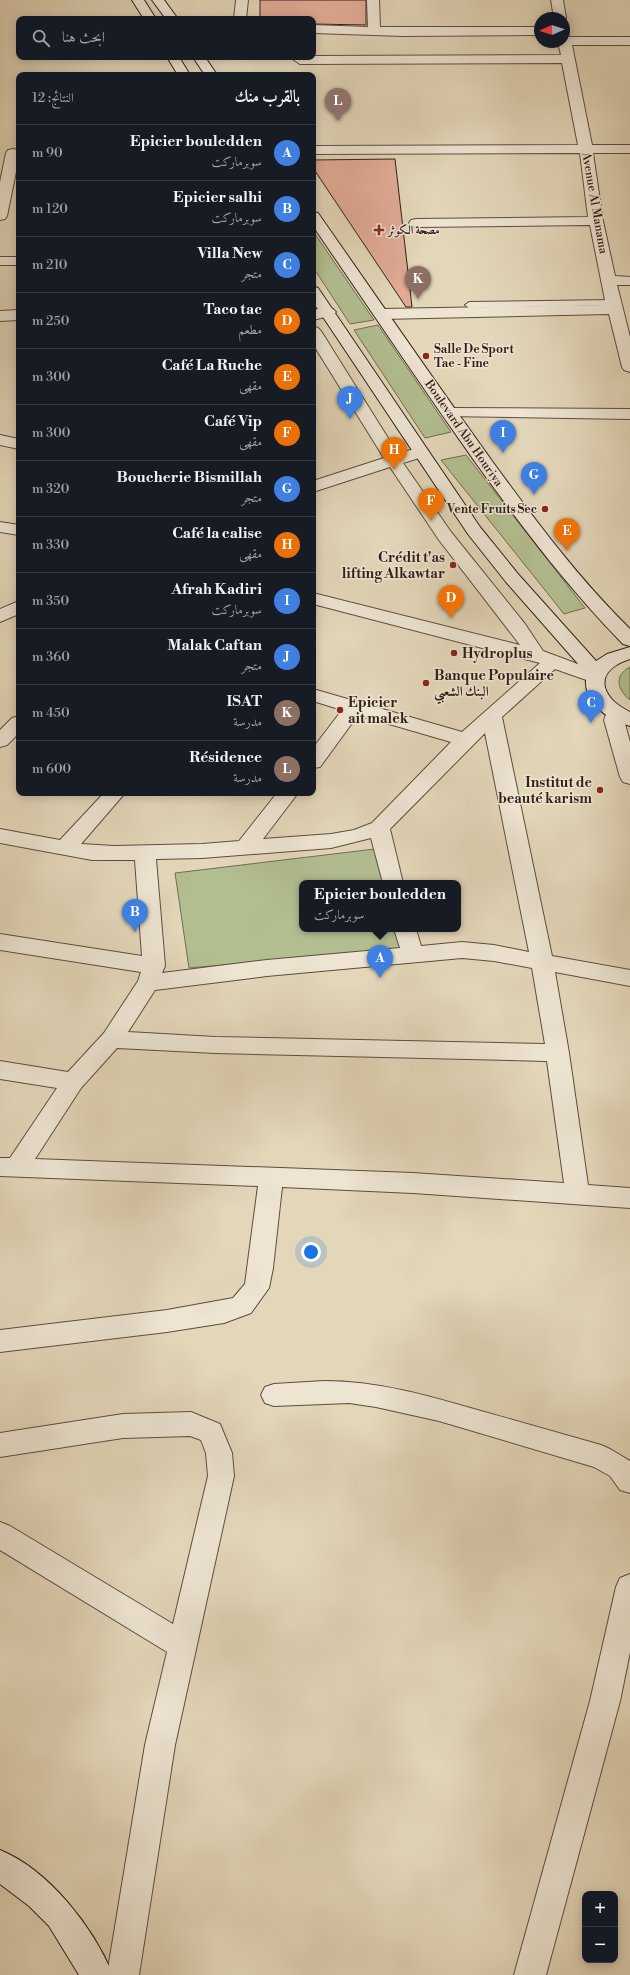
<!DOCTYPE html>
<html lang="ar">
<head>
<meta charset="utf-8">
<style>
	:root { --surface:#171b24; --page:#242831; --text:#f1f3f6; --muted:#9ea1a6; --line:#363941; --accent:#c59692 }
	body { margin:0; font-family:"Libre Bodoni",Amiri,serif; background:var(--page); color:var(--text); direction:rtl }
	.controls { position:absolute; right:12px; bottom:12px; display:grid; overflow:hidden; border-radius:8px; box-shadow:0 2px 10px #0003 }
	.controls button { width:36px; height:36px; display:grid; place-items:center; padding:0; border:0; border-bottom:1px solid var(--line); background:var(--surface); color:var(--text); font:20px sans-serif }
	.compass { position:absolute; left:534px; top:12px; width:36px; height:36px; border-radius:50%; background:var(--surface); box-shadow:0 2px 10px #0003; rotate:267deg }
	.you { position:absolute; left:311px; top:1252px; width:14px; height:14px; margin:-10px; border:3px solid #fff; border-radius:50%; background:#1a73e8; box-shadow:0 0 0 6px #1a73e833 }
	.badge { display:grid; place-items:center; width:26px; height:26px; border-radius:50%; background:var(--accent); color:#fff; font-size:13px; font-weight:700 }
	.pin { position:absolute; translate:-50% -33px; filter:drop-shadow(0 1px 2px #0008) }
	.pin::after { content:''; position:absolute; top:21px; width:14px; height:12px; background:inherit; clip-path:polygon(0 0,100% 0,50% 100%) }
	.popup { position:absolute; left:299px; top:880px; width:162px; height:52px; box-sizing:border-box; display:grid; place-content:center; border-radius:8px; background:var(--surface); filter:drop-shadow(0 1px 3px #0005); font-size:13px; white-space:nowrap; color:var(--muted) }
	.popup b { font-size:15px; color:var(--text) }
	.popup::after { content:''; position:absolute; left:50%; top:100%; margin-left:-8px; border:8px solid transparent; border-top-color:var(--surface) }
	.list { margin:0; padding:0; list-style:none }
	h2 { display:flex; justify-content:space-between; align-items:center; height:52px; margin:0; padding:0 16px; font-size:17px }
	h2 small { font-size:13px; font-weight:400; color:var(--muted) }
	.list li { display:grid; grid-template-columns:26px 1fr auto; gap:12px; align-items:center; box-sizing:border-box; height:56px; padding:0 16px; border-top:1px solid var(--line) }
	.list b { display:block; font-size:15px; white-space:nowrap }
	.list p { margin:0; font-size:13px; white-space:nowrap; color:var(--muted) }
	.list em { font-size:13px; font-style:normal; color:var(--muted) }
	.icon { flex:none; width:22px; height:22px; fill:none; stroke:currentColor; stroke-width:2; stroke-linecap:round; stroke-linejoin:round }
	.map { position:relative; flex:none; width:630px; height:1975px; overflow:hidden; direction:ltr }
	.search { position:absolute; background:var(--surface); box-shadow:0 2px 10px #0003; left:16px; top:16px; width:300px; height:44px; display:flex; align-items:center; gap:10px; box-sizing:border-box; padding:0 14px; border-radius:8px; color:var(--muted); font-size:15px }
	.panel { position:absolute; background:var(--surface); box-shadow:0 2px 10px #0003; left:16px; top:72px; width:300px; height:724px; border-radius:8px; direction:rtl }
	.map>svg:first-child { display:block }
	.green { fill:#b2be90; stroke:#716e54 }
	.building { fill:#e1ab96; stroke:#301f18 }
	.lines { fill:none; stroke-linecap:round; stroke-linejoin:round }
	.lane-casing { stroke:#5d4d40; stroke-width:2 }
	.street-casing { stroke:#5d4d40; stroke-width:2 }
	.secondary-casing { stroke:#301f18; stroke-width:2 }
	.lane { fill:#ede4d2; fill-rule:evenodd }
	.street { fill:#ede4d2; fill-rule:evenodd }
	.secondary { fill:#ede4d2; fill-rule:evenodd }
	.poi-dot { fill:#8f2418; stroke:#ede4d2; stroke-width:1.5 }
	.labels { text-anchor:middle; stroke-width:3; stroke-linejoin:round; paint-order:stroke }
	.far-street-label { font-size:12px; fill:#301f18; stroke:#ede4d2 }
	.far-poi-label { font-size:12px; font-weight:bold; fill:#301f18; stroke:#ede4d2; text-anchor:start }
	.poi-label { font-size:14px; font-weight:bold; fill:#301f18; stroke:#ede4d2; text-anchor:start }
</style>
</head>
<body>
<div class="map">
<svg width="630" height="1975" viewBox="0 0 630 1975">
	<rect width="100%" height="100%" fill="#e3d6b9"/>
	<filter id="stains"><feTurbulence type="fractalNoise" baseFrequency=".005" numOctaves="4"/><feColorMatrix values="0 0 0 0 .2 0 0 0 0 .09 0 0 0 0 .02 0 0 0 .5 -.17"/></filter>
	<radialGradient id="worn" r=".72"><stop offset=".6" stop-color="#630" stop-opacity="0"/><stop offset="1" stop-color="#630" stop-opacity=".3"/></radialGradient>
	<path class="green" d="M313 231 374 320 350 324 313 267Z
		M378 325 451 432 425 438 354 330Z
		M466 455 585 608 564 614 441 460Z
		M630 667V700C618 690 613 676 630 667Z
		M375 849 384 883H302V929H397L403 949 189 968 175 873Z"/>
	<path class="building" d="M260 0H366V25L313 24V19H260Z
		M395 159 412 307H406L313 168V160Z"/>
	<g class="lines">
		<g class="lane-casing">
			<path id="lane" d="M613 300 616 301V305L469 308 465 305 469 302Z"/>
		</g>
		<g class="street-casing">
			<path id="street" d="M236 0H248L246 19H234Z
				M367 0H379L380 27H540V35L403 36 313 33V25L368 27Z
				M551 0H563L566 18 564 21V18H554Z
				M564 34 570 37H630V45H572L592 145H630V153H593L603 221 615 276 630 277V285H617L630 337V372L624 370 622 367 609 314 381 319 376 317 373 314 376 311 381 309 606 305 590 225 416 227 411 226 409 223 411 220 416 219 588 217 580 153 313 154V146L578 145 562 63 300 64 294 60 297 57 313 56 561 55 558 42H564Z
				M13 149 18 150 19 157 7 216 5 219 0 220V182L6 153 8 150Z
				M0 257H19V265H0Z
				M328 307 333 309 336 312 333 315 313 320V310Z
				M19 310V320L0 321V311Z
				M313 326 318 328 321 331 398 454 420 447 426 448 428 452 426 456 403 463 451 532 525 624 543 651 602 673 604 677 602 681 595 683 555 669 502 717 552 956 630 970V986L555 972 569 1053 588 1185 630 1188V1208L413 1193 282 1187 273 1268 269 1288 251 1313 224 1323 167 1332 0 1352V1330L167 1310 233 1298 245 1284 258 1186 0 1176V1158H10L57 1088 0 1079V1061L68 1072 104 1033 138 981 141 972 0 950V934L142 956 135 860H92L0 843V829L60 840 104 793H125L81 844 114 846 202 844 239 841 277 793H298L263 839 331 834 354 830 372 823 451 742 358 715 320 767 313 768V748L342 710 313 701V689L462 732 540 663 313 604V593L520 645 439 540 390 467 313 492V481L384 458 313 344ZM485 733 529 952 494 945 462 942 421 946 416 929H394L400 948 267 960 162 973 165 966 156 859 202 858 331 848 371 838 383 883H403L390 829ZM462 958 494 961 532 968 545 1044 215 1037 128 1032 155 990 267 976ZM117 1048 215 1053 547 1061 564 1183 413 1173 35 1159 81 1088Z
				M450 408 630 409V419L444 416 442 413 444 410Z
				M0 435 19 439V449L0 445Z
				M0 522 19 525V535L0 532Z
				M19 601V614L0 622V609Z
				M615 707 622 709 625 713 624 720 630 742V784L623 782 620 777 604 720 608 709Z
				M19 716V733L7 745 0 747V730L12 718Z
				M324 1381C378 1381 430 1396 481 1411 521 1422 561 1434 601 1445L610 1449 630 1461V1493L620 1490 610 1476 594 1467 439 1421 376 1407 349 1403 274 1406 265 1403 261 1395 265 1387 274 1384Z
				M191 1412 220 1424 232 1453 234 1476 175 1745 139 1975H107L145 1745 167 1652 0 1550V1522L10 1526 173 1624 208 1476 206 1453 201 1440 190 1436 123 1438 0 1457V1433L123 1414Z
				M630 1574V1652L620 1701 546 1975H514L590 1701 616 1587 620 1578Z"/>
		</g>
		<g class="secondary-casing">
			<path id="secondary" d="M132 0H144L156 19H144Z
				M152 0H164L178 19H166Z
				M167 57H179L190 75H178Z
				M193 57H205L217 75H205Z
				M313 212 318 213C376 296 433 379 492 461 535 520 578 578 630 629V646L623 644C569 589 523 528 478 466 422 387 368 306 313 226Z
				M313 286 318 288 480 527 518 574 596 661 607 654 630 647V659C593 671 599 697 630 712V726C607 720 580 700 587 674L506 582 468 534 313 302Z
				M0 1850C49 1870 93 1927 113 1975H79L49 1926 29 1906 0 1884Z"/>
		</g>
		<use href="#lane" class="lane"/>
		<use href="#street" class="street"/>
		<use href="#secondary" class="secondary"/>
	</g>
	<g class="poi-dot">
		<path d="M377 224h4v4h4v4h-4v4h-4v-4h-4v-4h4z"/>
		<circle cx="426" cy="356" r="4"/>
		<circle cx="545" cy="509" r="4"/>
		<circle cx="453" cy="565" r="4"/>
		<circle cx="454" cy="653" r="4"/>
		<circle cx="426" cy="683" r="4"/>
		<circle cx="340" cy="710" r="4"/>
		<circle cx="600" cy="790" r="4"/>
	</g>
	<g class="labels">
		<g class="far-street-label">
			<text transform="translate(595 203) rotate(80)" y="4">Avenue Al Manama</text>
			<text transform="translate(464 433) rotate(55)" y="4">Boulevard Abu Houriya</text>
		</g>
		<g class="far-poi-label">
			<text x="388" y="234">مصحة الكوثر</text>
			<text x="434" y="353">Salle De Sport<tspan x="434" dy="14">Tae - Fine</tspan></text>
			<text x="537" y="513" text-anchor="end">Vente Fruits Sec</text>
		</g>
		<g class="poi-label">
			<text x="445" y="562" text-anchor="end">Crédit t'as<tspan x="445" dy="16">lifting Alkawtar</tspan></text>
			<text x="462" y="658">Hydroplus</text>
			<text x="434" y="680">Banque Populaire<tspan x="434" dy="16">البنك الشعبي</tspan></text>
			<text x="348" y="707">Epicier<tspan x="348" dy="16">ait malek</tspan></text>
			<text x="592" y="787" text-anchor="end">Institut de<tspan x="592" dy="16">beauté karism</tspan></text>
		</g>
	</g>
	<rect width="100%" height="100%" filter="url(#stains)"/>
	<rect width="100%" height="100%" fill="url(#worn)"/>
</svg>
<div class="controls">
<button>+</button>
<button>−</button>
</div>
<svg class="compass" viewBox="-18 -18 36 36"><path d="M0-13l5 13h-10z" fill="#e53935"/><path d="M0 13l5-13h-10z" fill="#9ea1a6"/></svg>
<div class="you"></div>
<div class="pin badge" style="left:380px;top:978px;background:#3f7fe0">A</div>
<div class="popup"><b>Epicier bouledden</b>سوبرماركت</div>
<div class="pin badge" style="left:135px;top:932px;background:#3f7fe0">B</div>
<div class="pin badge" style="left:591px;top:723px;background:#3f7fe0">C</div>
<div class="pin badge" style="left:451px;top:618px;background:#e8710a">D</div>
<div class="pin badge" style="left:567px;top:551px;background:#e8710a">E</div>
<div class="pin badge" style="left:431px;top:521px;background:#e8710a">F</div>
<div class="pin badge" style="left:534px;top:495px;background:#3f7fe0">G</div>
<div class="pin badge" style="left:394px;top:470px;background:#e8710a">H</div>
<div class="pin badge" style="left:503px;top:453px;background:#3f7fe0">I</div>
<div class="pin badge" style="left:350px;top:419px;background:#3f7fe0">J</div>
<div class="pin badge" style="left:418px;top:299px;background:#8d6e63">K</div>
<div class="pin badge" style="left:338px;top:121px;background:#8d6e63">L</div>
<div class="search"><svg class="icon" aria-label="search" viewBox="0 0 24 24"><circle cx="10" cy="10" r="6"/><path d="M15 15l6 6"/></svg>ابحث هنا</div>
<section class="panel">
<h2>بالقرب منك<small>النتائج: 12</small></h2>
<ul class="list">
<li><span class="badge" style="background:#3f7fe0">A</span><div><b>Epicier bouledden</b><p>سوبرماركت</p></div><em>90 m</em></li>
<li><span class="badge" style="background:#3f7fe0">B</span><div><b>Epicier salhi</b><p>سوبرماركت</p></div><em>120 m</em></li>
<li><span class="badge" style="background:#3f7fe0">C</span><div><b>Villa New</b><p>متجر</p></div><em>210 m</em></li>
<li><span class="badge" style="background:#e8710a">D</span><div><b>Taco tac</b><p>مطعم</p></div><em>250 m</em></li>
<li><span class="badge" style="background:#e8710a">E</span><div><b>Café La Ruche</b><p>مقهى</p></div><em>300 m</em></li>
<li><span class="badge" style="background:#e8710a">F</span><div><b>Café Vip</b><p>مقهى</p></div><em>300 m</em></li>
<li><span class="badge" style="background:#3f7fe0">G</span><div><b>Boucherie Bismillah</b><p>متجر</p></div><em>320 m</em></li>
<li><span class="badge" style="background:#e8710a">H</span><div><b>Café la calise</b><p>مقهى</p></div><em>330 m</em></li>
<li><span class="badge" style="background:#3f7fe0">I</span><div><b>Afrah Kadiri</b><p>سوبرماركت</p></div><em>350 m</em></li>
<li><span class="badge" style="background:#3f7fe0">J</span><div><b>Malak Caftan</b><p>متجر</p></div><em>360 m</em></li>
<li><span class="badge" style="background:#8d6e63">K</span><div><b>ISAT</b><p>مدرسة</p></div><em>450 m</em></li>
<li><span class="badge" style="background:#8d6e63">L</span><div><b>Résidence</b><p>مدرسة</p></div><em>600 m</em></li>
</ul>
</section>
</div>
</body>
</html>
